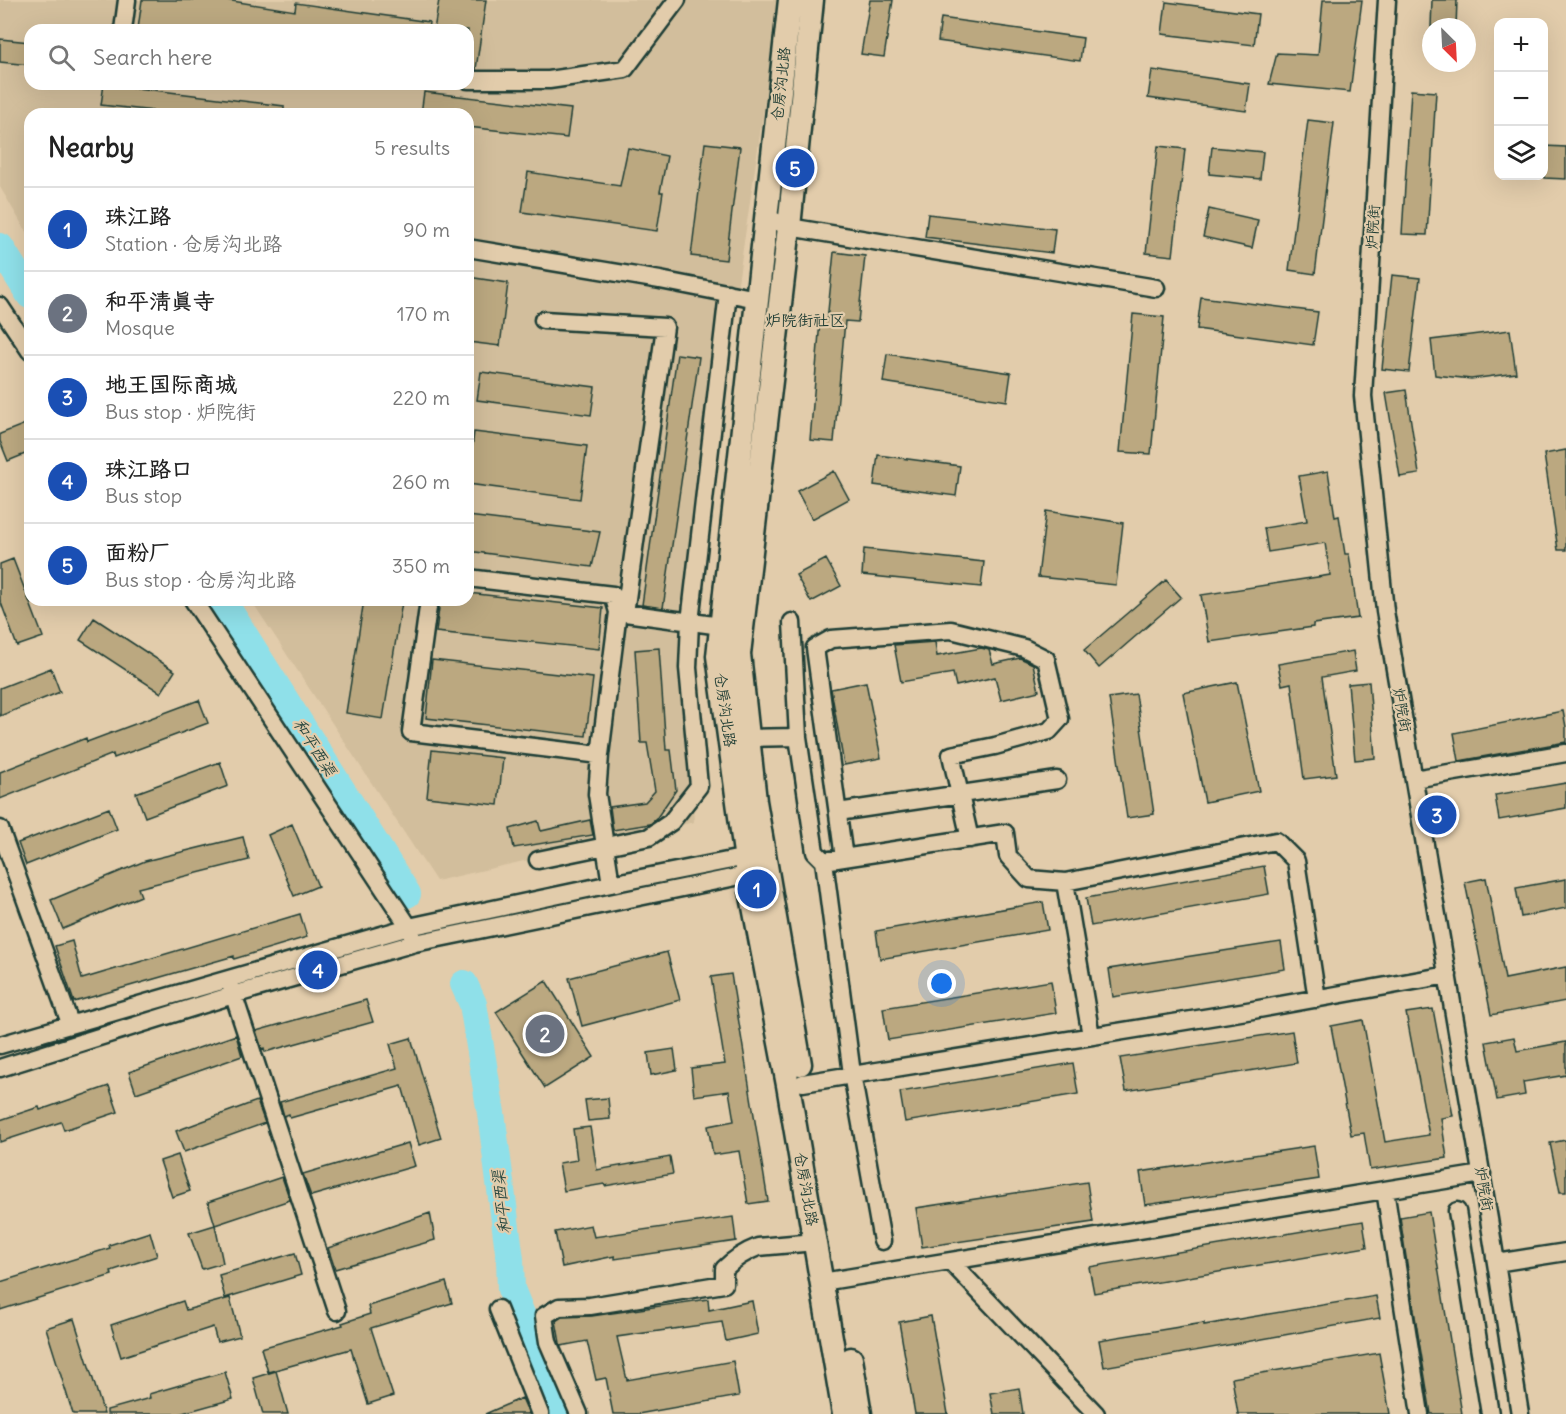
<!DOCTYPE html>
<html lang="en">
<head>
<meta charset="utf-8">
<style>
	:root { --surface:#fff; --page:#f2f2f2; --text:#222; --muted:#767676; --line:#e0e0e0; --accent:#d1495b }
	body { margin:0; font-family:Delius,"LXGW WenKai TC",sans-serif; background:var(--page); color:var(--text) }
	.controls { position:absolute; right:18px; top:18px; display:grid; overflow:hidden; border-radius:12px; box-shadow:0 6px 24px #0002 }
	.controls button { width:54px; height:54px; display:grid; place-items:center; padding:0; border:0; border-bottom:2px solid var(--line); background:var(--surface); color:var(--text); font:30px sans-serif }
	.compass { position:absolute; left:1422px; top:18px; width:54px; height:54px; border-radius:50%; background:var(--surface); box-shadow:0 6px 24px #0002; rotate:156deg }
	.you { position:absolute; left:942px; top:984px; width:21px; height:21px; margin:-15px; border:4px solid #fff; border-radius:50%; background:#1a73e8; box-shadow:0 0 0 9px #1a73e833 }
	.badge { display:grid; place-items:center; width:39px; height:39px; border-radius:50%; background:var(--accent); color:#fff; font-size:20px; font-weight:700 }
	.pin { position:absolute; translate:-50% -50%; border:3px solid #fff; box-shadow:0 2px 6px #0006 }
	.list { margin:0; padding:0; list-style:none }
	h2 { display:flex; justify-content:space-between; align-items:center; height:78px; margin:0; padding:0 24px; font-size:26px }
	h2 small { font-size:20px; font-weight:400; color:var(--muted) }
	.list li { display:grid; grid-template-columns:39px 1fr auto; gap:18px; align-items:center; box-sizing:border-box; height:84px; padding:0 24px; border-top:2px solid var(--line) }
	.list b { display:block; font-size:22px; white-space:nowrap }
	.list p { margin:0; font-size:20px; white-space:nowrap; color:var(--muted) }
	.list em { font-size:20px; font-style:normal; color:var(--muted) }
	.icon { flex:none; width:33px; height:33px; fill:none; stroke:currentColor; stroke-width:2; stroke-linecap:round; stroke-linejoin:round }
	.map { position:relative; flex:none; width:1566px; height:1414px; overflow:hidden }
	.search { position:absolute; background:var(--surface); box-shadow:0 6px 24px #0002; left:24px; top:24px; width:450px; height:66px; display:flex; align-items:center; gap:15px; box-sizing:border-box; padding:0 21px; border-radius:18px; color:var(--muted); font-size:22px }
	.panel { position:absolute; background:var(--surface); box-shadow:0 6px 24px #0002; left:24px; top:108px; width:450px; height:498px; border-radius:18px }
	.map>svg:first-child { display:block }
	.built { fill:#d2be9c; fill-rule:evenodd }
	.lines { fill:none; stroke-linecap:round; stroke-linejoin:round }
	.river { stroke:#8fe0e9; stroke-width:28 }
	.building { fill:#bba880; stroke:#1f3d34; stroke-width:1.5 }
	.minor-casing { stroke:#1f3d34; stroke-width:21 }
	.major-casing { stroke:#1f3d34; stroke-width:27 }
	.minor { stroke:#e2ccab; stroke-width:16 }
	.major { stroke:#e2ccab; stroke-width:22 }
	.labels { text-anchor:middle; stroke-width:4.5; stroke-linejoin:round; paint-order:stroke }
	.street-label { font-size:15px; fill:#1f3d34; stroke:#e2ccab }
	.neighbourhood-label { font-size:16px; fill:#1f3d34; stroke:#e2ccab }
	.water-label { font-size:16px; font-style:italic; fill:#25453d; stroke:#e2ccab }
</style>
</head>
<body>
<div class="map">
<svg width="1566" height="1414" viewBox="0 0 1566 1414">
	<rect width="100%" height="100%" fill="#e2ccab"/>
	<filter id="ink" filterUnits="userSpaceOnUse"><feTurbulence type="fractalNoise" baseFrequency=".0167" numOctaves="2"/><feDisplacementMap in="SourceGraphic" scale="12" xChannelSelector="R" yChannelSelector="G"/><feConvolveMatrix kernelMatrix="1 2 1 2 8 2 1 2 1" color-interpolation-filters="sRGB"/></filter>
	<g filter="url(#ink)">
		<path class="built" d="M0 0H780L684 646 694 822 436 881 251 600H468V114H30V238L0 187ZM30 30H468V84H30Z"/>
		<g class="lines">
			<path class="river" d="M0 247 30 295
				M222 600 407 894
				M464 984 473 1004 491 1113 510 1259 511 1289 561 1414"/>
		</g>
		<path class="building" d="M142 0H226L295 11 296 3 429 22 428 30H147L138 29Z
			M439 0H486L476 69H468V30H434Z
			M870 0H893L884 57 861 54Z
			M1323 0H1362L1350 92 1269 84 1277 53 1318 55Z
			M1432 0H1457L1456 27H1431Z
			M1166 2 1258 14 1254 45 1162 34Z
			M941 18 1083 38 1080 61 938 41Z
			M0 39 30 42V65L0 62Z
			M1152 70 1250 84 1246 111 1148 98Z
			M104 84 284 106V114H181L101 105Z
			M1411 90 1436 92 1427 235 1402 234Z
			M424 92 571 109 567 138 468 127V114H421Z
			M1308 120 1334 123 1315 274 1289 270Z
			M705 143 740 147 726 260 691 256Z
			M1158 146 1185 149 1173 256 1146 253Z
			M1544 146 1566 147V179L1544 178Z
			M1212 147 1263 152 1260 179 1209 174Z
			M628 148 667 156 660 192H663L657 231 522 212 528 172 620 186Z
			M1209 209 1258 220 1252 248 1203 237Z
			M928 214 1055 229 1052 253 925 237Z
			M834 252 865 256 858 322 845 321 834 442 810 440 820 321H827Z
			M1392 275 1420 278 1409 372 1382 369Z
			M468 277 508 283 500 346 468 342Z
			M1201 297 1318 312 1313 345 1197 329Z
			M1133 314 1164 317 1151 454 1120 452Z
			M1510 330 1516 373 1471 379 1435 375 1431 340Z
			M677 354 699 357 663 608 642 605Z
			M887 354 1011 373 1007 401 883 382Z
			M481 372 595 387 591 415 477 400Z
			M1406 390 1419 474 1400 477 1386 393Z
			M30 422V452L8 461 0 441V434Z
			M474 432 587 446 580 499 468 484Z
			M1566 450V550H1558L1544 454Z
			M878 455 960 466 956 496 874 485Z
			M834 471 849 499 812 519 797 491Z
			M1328 471 1335 517 1339 516 1345 554H1349L1358 618 1313 624V627L1209 642 1201 595 1330 575 1325 543 1268 552 1264 528 1307 521 1299 476Z
			M1046 511 1123 523 1116 585 1038 577Z
			M468 516 600 532 592 567 468 551Z
			M864 549 984 562 981 587 862 575Z
			M13 559 43 637 17 646 0 600V564Z
			M826 559 841 586 811 602 796 575Z
			M1166 580 1181 597 1099 668 1084 650Z
			M468 593 603 608 599 649 436 632 440 600H468Z
			M364 600 402 602 383 719 346 713Z
			M94 618 175 671 161 693 80 640Z
			M935 642 937 656 981 648 989 650 993 664 1020 658 1033 664 1039 691 1001 700 995 677 956 686 953 673 901 682 894 645Z
			M659 648 666 750H671L676 790 656 819 650 824 613 830 610 807 645 802 655 791 647 743H641L635 650Z
			M1353 651 1356 671 1322 677 1336 775 1304 779 1291 683 1282 685 1278 664Z
			M432 660 593 678 586 736 426 718Z
			M51 668 60 692 0 716V688Z
			M866 682 881 758 844 765 831 689Z
			M1237 682 1259 791 1205 802 1183 693Z
			M1369 682 1375 758 1355 760 1348 684Z
			M1136 694 1154 814 1127 818 1109 698Z
			M199 700 208 723 114 758 113 754 0 799V772L86 738 87 742Z
			M1563 711 1566 727V742L1459 761 1454 733Z
			M432 750 503 758 498 805 427 797Z
			M220 762 228 786 145 817 136 793Z
			M1566 783V808L1499 820 1495 795Z
			M109 808 117 829 26 865 18 843Z
			M590 820 593 835 514 848 510 829 538 821 541 831Z
			M292 824 318 886 294 896 268 835Z
			M243 837 249 860 138 888 141 896 63 929 51 900 145 861Z
			M1264 866 1269 894 1091 926 1086 898Z
			M1486 878 1505 979 1566 967V1001L1491 1015 1465 882Z
			M1566 879V908L1521 917 1516 888Z
			M1043 902 1048 930 880 959 876 931Z
			M300 914 307 937 234 959V956L74 1002 55 946 72 941 82 979Z
			M1281 942 1285 969 1113 997 1109 969Z
			M667 952 680 1000 582 1026 569 978Z
			M731 974 768 1201 748 1204 739 1151 713 1155 708 1126 734 1121 729 1091 694 1096 691 1068 725 1064 711 977Z
			M546 981 594 1057 545 1088 496 1012Z
			M1051 981 1056 1013 888 1040 883 1008Z
			M366 1000 373 1022 265 1052 264 1048 262 1049 256 1031Z
			M1433 1009 1453 1116 1441 1118 1447 1158 1370 1170 1364 1133 1351 1135 1331 1026 1363 1020 1385 1142 1429 1135 1406 1013Z
			M1292 1031 1297 1063 1126 1091 1120 1058Z
			M236 1035 242 1056 136 1093 129 1072Z
			M1514 1037 1517 1051 1566 1042V1075L1523 1082 1525 1095 1497 1100 1486 1042Z
			M411 1038 441 1138 419 1145 402 1086 290 1118 289 1114 284 1116 280 1102 397 1068 390 1044Z
			M674 1049 677 1070 651 1075 648 1053Z
			M1073 1063 1078 1094 905 1122 900 1092Z
			M109 1086 118 1112 64 1130 61 1122 0 1142V1120L39 1107 40 1110Z
			M608 1098 610 1119 588 1121 585 1100Z
			M257 1101 265 1123 184 1152 176 1131Z
			M590 1127 597 1170 670 1157 673 1174 605 1186 604 1184 564 1191 559 1163 577 1160 573 1129Z
			M1566 1140V1192H1560L1550 1143Z
			M408 1143 415 1166 311 1196 303 1174Z
			M1314 1146 1319 1179 1145 1205 1140 1172Z
			M178 1155 190 1191 172 1197 160 1161Z
			M282 1177 290 1200 215 1225 208 1202Z
			M1087 1182 1093 1222 922 1247 916 1208Z
			M1429 1212 1462 1414H1431L1414 1310 1400 1217Z
			M430 1213 435 1240 335 1269 328 1248Z
			M733 1217 736 1241 615 1259V1256L562 1267 555 1232 591 1225 594 1237Z
			M1363 1221 1367 1247 1094 1293 1089 1267Z
			M215 1225 223 1263 202 1269 189 1233Z
			M150 1232 157 1256 111 1271 112 1275 0 1310V1282L110 1248 109 1245Z
			M295 1253 301 1275 225 1298 219 1275Z
			M446 1282 452 1303 371 1328 393 1396 368 1404 351 1349 268 1372 261 1348 343 1325 342 1323 370 1314 368 1306Z
			M1376 1296 1380 1318 1104 1367 1099 1340 1204 1323V1325Z
			M230 1298 240 1336 217 1342 213 1327 121 1357 111 1325 183 1301 186 1310Z
			M708 1299 709 1310 752 1301 758 1334 726 1341 722 1322 617 1337 627 1380 733 1361 739 1396 638 1414H613L606 1378 596 1380 587 1341 561 1346 560 1343 556 1321 562 1317 592 1316Z
			M931 1316 948 1414H915L899 1322Z
			M74 1319 104 1414H73L46 1328Z
			M1379 1353 1390 1414H1238L1232 1378Z
			M276 1371 288 1414H263L253 1378Z
			M225 1372 233 1399 179 1414H107V1410L150 1398 149 1394Z
			M1019 1388 1023 1414H994L990 1393Z
			M522 1398 529 1414H485Z"/>
		<g class="lines">
			<g class="minor-casing">
				<path id="minor" d="M1387 0 1363 396 1385 611 1489 1219 1520 1414
					M123 30 127 0
					M468 80H549L625 69 677 0
					M766 217 789 227 1156 288
					M468 248 660 280 757 299
					M0 306 30 351
					M543 320 665 327 625 613
					M468 578 613 595 618 612
					M193 600 409 927 412 936
					M429 600 411 732 600 755
					M792 622 798 737 815 852 824 861 1005 833 1008 856 1029 879 1065 882
					M748 738 798 737
					M1414 779 1566 753
					M838 812 1057 780
					M0 829 70 1023
					M844 858 815 648 831 639 951 630 1024 648 1046 659 1060 719 1049 731 995 746 951 755 970 839
					M538 860 649 837 671 822 699 786 688 668 690 622 728 293
					M824 861 852 1074 882 1241
					M611 884 597 794 600 755 618 612 721 626
					M230 984 337 1311
					M1091 1036 1065 882 1276 841 1296 861 1317 999
					M0 1045 409 927 611 884 757 855
					M0 1068 233 995 415 943 760 872
					M803 1083 1253 1010 1448 975
					M1385 1190 1420 1414
					M1457 1211 1490 1414
					M950 1261 1096 1414
					M1496 1263 1566 1252
					M822 1282 1482 1174
					M498 1309 540 1414
					M579 1414 548 1342 544 1316 559 1307 590 1306 724 1284V1269C734 1259 745 1252 758 1247L815 1242"/>
			</g>
			<g class="major-casing">
				<path id="major" d="M790 0 718 656 748 875 788 1085 844 1414
					M800 1064 755 801 739 654 789 227 812 0
					M851 1359 860 1414"/>
			</g>
			<use href="#minor" class="minor"/>
			<use href="#major" class="major"/>
		</g>
	</g>
	<g class="labels">
		<g class="street-label">
			<text transform="translate(781 84) rotate(-84)" y="5">仓房沟北路</text>
			<text transform="translate(1373 227) rotate(-87)" y="5">炉院街</text>
			<text transform="translate(725 710) rotate(82)" y="5">仓房沟北路</text>
			<text transform="translate(1402 710) rotate(80)" y="5">炉院街</text>
			<text transform="translate(806 1189) rotate(80)" y="5">仓房沟北路</text>
			<text transform="translate(1484 1189) rotate(80)" y="5">炉院街</text>
		</g>
		<g class="neighbourhood-label">
			<text x="805" y="326">炉院街社区</text>
		</g>
		<g class="water-label">
			<text transform="translate(315 747) rotate(58)" y="6">和平西渠</text>
			<text transform="translate(501 1202) rotate(-96)" y="6">和平西渠</text>
		</g>
	</g>
</svg>
<div class="controls">
<button>+</button>
<button>−</button>
<button><svg class="icon" aria-label="layers" viewBox="0 0 24 24"><path d="M12 4l9 5-9 5-9-5zM3 14l9 5 9-5"/></svg></button>
</div>
<svg class="compass" viewBox="-18 -18 36 36"><path d="M0-13l5 13h-10z" fill="#e53935"/><path d="M0 13l5-13h-10z" fill="#767676"/></svg>
<div class="you"></div>
<div class="pin badge" style="left:757px;top:889px;background:#1a4fb4">1</div>
<div class="pin badge" style="left:545px;top:1034px;background:#6b7280">2</div>
<div class="pin badge" style="left:1437px;top:815px;background:#1a4fb4">3</div>
<div class="pin badge" style="left:318px;top:970px;background:#1a4fb4">4</div>
<div class="pin badge" style="left:795px;top:168px;background:#1a4fb4">5</div>
<div class="search"><svg class="icon" aria-label="search" viewBox="0 0 24 24"><circle cx="10" cy="10" r="6"/><path d="M15 15l6 6"/></svg>Search here</div>
<section class="panel">
<h2>Nearby<small>5 results</small></h2>
<ul class="list">
<li><span class="badge" style="background:#1a4fb4">1</span><div><b>珠江路</b><p>Station · 仓房沟北路</p></div><em>90 m</em></li>
<li><span class="badge" style="background:#6b7280">2</span><div><b>和平清真寺</b><p>Mosque</p></div><em>170 m</em></li>
<li><span class="badge" style="background:#1a4fb4">3</span><div><b>地王国际商城</b><p>Bus stop · 炉院街</p></div><em>220 m</em></li>
<li><span class="badge" style="background:#1a4fb4">4</span><div><b>珠江路口</b><p>Bus stop</p></div><em>260 m</em></li>
<li><span class="badge" style="background:#1a4fb4">5</span><div><b>面粉厂</b><p>Bus stop · 仓房沟北路</p></div><em>350 m</em></li>
</ul>
</section>
</div>
</body>
</html>
